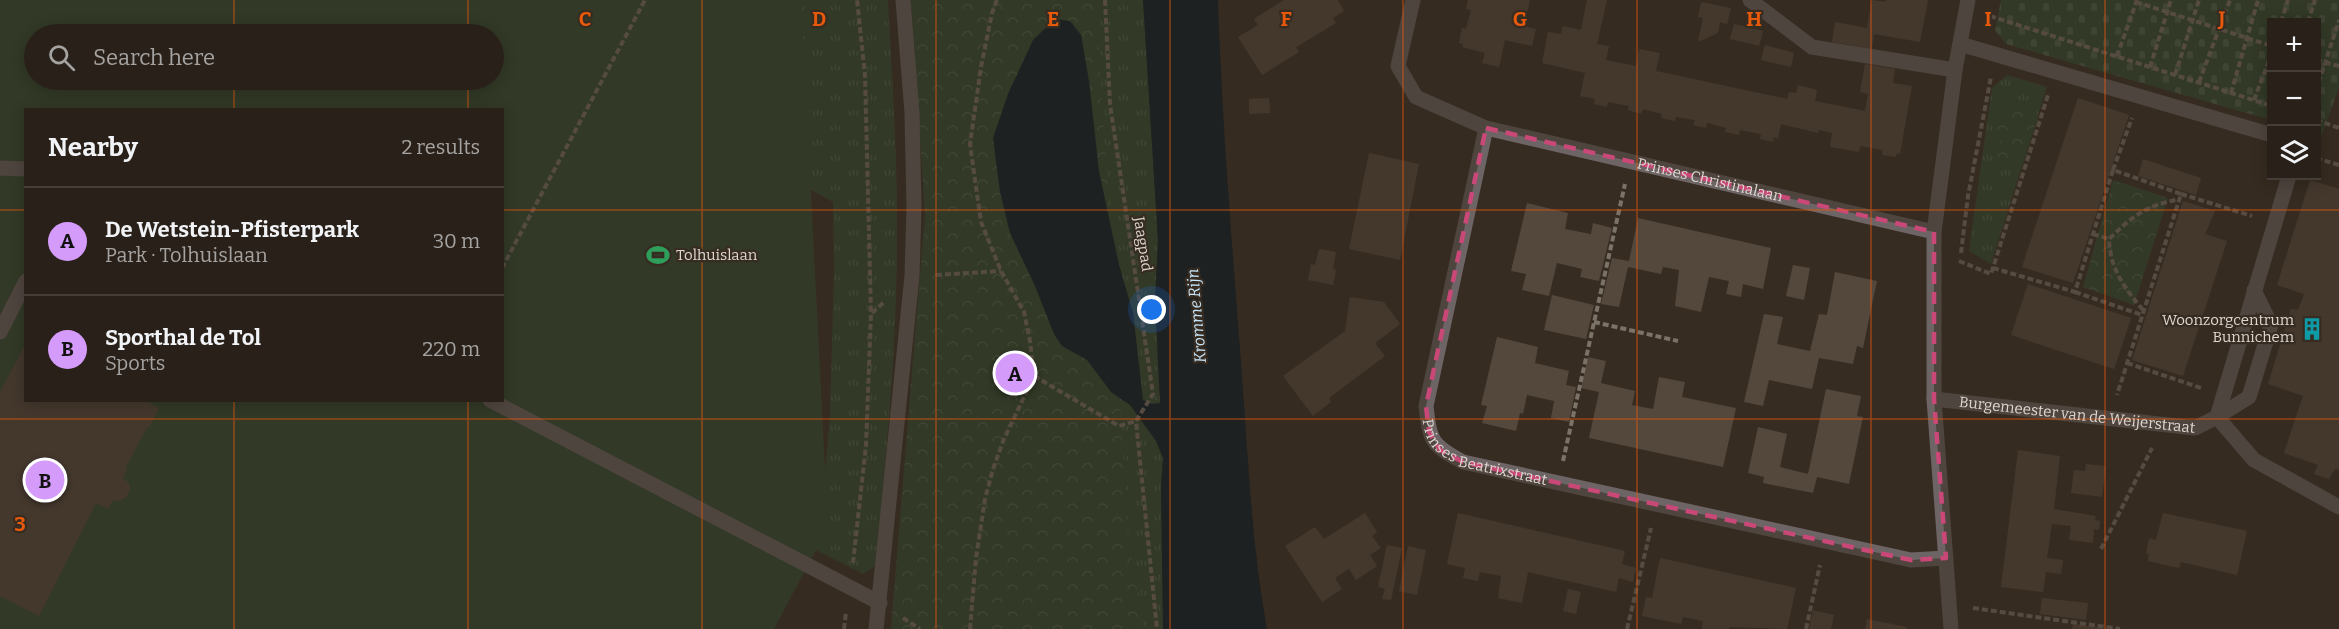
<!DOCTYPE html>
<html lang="en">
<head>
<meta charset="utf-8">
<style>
	:root { --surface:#292119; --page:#352e26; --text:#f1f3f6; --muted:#a5a3a2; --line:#453e38; --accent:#d59bfa }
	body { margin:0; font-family:Bitter,serif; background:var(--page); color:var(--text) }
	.controls { position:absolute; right:18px; top:18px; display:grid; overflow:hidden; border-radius:0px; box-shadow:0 3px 15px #0003 }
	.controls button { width:54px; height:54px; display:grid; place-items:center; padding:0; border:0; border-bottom:2px solid var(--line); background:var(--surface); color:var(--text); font:30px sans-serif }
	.you { position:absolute; left:1152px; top:310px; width:21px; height:21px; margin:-15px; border:4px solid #fff; border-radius:50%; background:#1a73e8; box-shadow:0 0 0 9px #1a73e833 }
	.badge { display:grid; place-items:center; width:39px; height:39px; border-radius:50%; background:var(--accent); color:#111; font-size:20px; font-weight:700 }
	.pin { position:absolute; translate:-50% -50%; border:3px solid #fff; box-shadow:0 2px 6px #0006 }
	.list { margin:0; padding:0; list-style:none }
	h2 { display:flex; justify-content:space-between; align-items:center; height:78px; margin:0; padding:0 24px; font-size:26px }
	h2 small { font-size:20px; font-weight:400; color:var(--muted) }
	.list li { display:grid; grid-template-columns:39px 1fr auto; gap:18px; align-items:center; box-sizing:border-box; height:108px; padding:0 24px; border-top:2px solid var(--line) }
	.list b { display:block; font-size:22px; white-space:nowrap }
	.list p { margin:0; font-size:20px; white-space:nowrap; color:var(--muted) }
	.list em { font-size:20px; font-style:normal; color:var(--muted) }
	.icon { flex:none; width:33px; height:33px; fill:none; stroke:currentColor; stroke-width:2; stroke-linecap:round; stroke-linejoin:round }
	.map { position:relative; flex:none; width:2339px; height:629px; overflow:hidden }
	.search { position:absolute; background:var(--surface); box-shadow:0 3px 15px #0003; left:24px; top:24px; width:480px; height:66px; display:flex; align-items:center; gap:15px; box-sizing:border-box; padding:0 21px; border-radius:33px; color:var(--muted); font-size:22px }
	.panel { position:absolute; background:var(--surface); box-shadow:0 3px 15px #0003; left:24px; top:108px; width:480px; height:294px; border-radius:0px }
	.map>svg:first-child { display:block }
	.grass { fill:url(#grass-tufts) }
	.cemetery { fill:url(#cemetery-stones) }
	.park { fill:url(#park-crowns) }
	.garden { fill:#2e4a2e; fill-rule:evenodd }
	.water { fill:#001525 }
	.building { fill:#54483c }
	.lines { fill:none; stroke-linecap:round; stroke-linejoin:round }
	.path { stroke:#7b7268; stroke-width:4; stroke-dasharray:6 3; stroke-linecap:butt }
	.minor { stroke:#6d6465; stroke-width:15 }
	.marked { fill:none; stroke:#c94878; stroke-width:4.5; stroke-dasharray:12 8; stroke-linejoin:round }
	.grid { fill:none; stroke:#e8590c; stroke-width:1.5; stroke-opacity:0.55 }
	.labels { text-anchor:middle; stroke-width:4.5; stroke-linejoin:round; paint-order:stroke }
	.street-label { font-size:15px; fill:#ded7d0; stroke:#372c21 }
	.poi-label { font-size:15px; fill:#ded7d0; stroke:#372c21; text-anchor:start }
	.water-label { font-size:16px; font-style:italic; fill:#c7e5f9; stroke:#372c21 }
	.grid-label { font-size:20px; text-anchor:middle; font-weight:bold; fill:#e8590c; stroke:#372c21; stroke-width:4.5; stroke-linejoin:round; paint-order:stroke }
</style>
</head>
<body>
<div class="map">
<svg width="2339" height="629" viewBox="0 0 2339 629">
	<defs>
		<pattern id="grass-tufts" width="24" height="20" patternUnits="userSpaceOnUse" patternTransform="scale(1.5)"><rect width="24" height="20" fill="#2e4a2e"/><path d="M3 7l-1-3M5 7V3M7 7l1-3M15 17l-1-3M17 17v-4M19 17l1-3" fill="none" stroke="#4c634b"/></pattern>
		<pattern id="cemetery-stones" width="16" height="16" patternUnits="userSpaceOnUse" patternTransform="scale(1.5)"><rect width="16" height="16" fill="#2e4a2e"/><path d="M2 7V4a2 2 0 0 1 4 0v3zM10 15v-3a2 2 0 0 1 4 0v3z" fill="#4c634b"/></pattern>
		<pattern id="park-crowns" width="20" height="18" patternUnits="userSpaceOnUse" patternTransform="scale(1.5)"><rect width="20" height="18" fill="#2e4a2e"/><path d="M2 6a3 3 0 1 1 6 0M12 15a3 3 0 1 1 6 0" fill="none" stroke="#4c634b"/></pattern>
	</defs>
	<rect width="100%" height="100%" fill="#372c21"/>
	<path class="grass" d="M629 0H888C892 80 898 160 897 240 897 349 886 458 875 566L863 574 619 450 502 346 821 513 830 417 834 270 833 202 594 69Z
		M960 0H1143L1158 241 1155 299 1160 403 1152 404 1143 401 1133 313 1119 265 1099 171 1111 392 1130 405 1156 441 1163 458 1161 487 1163 629H1122Z
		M2007 75 2047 87 1991 264 1969 251 1992 88Z"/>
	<path class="cemetery" d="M2001 0H2339V87L2322 135 2317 133 2316 22H2272L2271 120 2006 44 1995 30Z"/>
	<path class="park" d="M911 0H1096L1128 531 1143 629H891L925 214Z
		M1997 106 2038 117 2022 167 1997 158 2005 132 1993 128Z
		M2113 180 2168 198 2134 305 2083 287Z"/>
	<path class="garden" d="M0 0H801L828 527 774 629H0ZM34 34H494V80H34ZM26 110H502V400H26Z"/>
	<path class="water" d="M1143 0H1218C1222 121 1232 242 1241 362 1248 451 1251 541 1267 629H1163L1161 487 1163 458 1156 441 1130 405 1111 392 1087 360 1062 346 1054 334 1035 286 1010 233 1000 192 993 138 1008 94 1033 40 1055 19 1070 21 1081 35 1089 81 1099 171 1119 265 1133 313 1143 400 1152 404 1160 403 1155 299 1158 241Z"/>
	<path class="building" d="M1284 0H1338L1344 11 1333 18 1336 23 1296 47 1299 52 1262 75 1238 37 1258 25 1254 19Z
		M1468 0H1530L1524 26 1536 29 1532 46 1505 40 1499 67 1482 63 1485 53 1462 47 1463 44 1459 43 1462 28 1466 29 1471 10 1466 9Z
		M1587 0H1607L1597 44 1609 46 1606 60 1636 66 1639 49 1660 53 1656 71 1787 99 1789 92 1796 93 1798 85 1817 90 1815 101 1865 111 1868 94 1860 92 1865 64 1895 69 1893 83 1912 86 1900 154 1897 153 1896 157 1882 155 1883 150 1860 146 1859 152 1830 147 1832 133 1819 130 1818 133 1781 124 1778 139 1774 137 1773 142 1760 139 1761 134 1740 130 1739 135 1725 132 1726 128 1712 124 1707 123 1706 128 1693 125 1695 120 1676 117 1675 121 1661 118 1662 114 1643 109 1641 114 1628 110 1629 106 1608 102 1607 107 1594 104 1595 99 1580 96 1585 73 1542 63 1548 32 1561 34 1563 26 1581 30Z
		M1872 0 1886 2V0H1928L1920 42 1874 34 1872 49 1832 42 1835 22 1867 28Z
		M1701 2 1731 8 1727 24 1720 22 1718 33 1698 42 1703 18 1698 17Z
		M1734 24 1763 31 1759 46 1730 39Z
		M1765 45 1794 53 1791 67 1761 60Z
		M1269 98 1270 113 1249 114V99Z
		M2078 98 2129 115 2073 283 2022 267Z
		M1369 153 1419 164 1400 260 1349 249Z
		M2143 159 2201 178 2196 195 2138 176Z
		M2310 180 2339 189V470L2335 469 2329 479 2314 474 2318 465 2284 453 2303 396 2268 384 2291 309 2298 310 2304 294 2277 285Z
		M2183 201 2215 211 2205 234 2227 241 2183 376 2132 360Z
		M1527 203 1568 213 1565 229 1591 234 1593 223 1612 228 1599 281 1580 277 1582 269 1557 263 1549 296 1522 290 1526 274 1511 271Z
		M1638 218 1771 248 1763 289 1743 284 1741 297 1726 294 1729 281 1709 277 1701 312 1675 306 1679 270 1663 267 1661 274 1628 267 1619 307 1601 304 1612 258 1629 261Z
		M1319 249 1336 252 1333 269 1336 270 1333 285 1308 280 1311 264 1315 265Z
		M1793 265 1810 268 1804 300 1786 296Z
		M1835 272 1877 281 1863 348 1857 346 1853 364 1819 358 1812 389 1769 380 1763 406 1744 402 1764 314 1783 317 1777 344 1810 351 1819 314 1827 315Z
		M2028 284 2131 318 2114 369 2011 335Z
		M1552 295 1594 305 1586 339 1544 330Z
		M1350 297 1384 302 1400 324 1375 343 1385 356 1329 398 1331 402 1313 416 1283 376 1345 331Z
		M1497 337 1538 347 1535 363 1569 371 1566 385 1576 387 1569 422 1551 418 1554 401 1527 395 1523 414 1520 413 1516 431 1482 423 1487 406 1481 405Z
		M26 343V400H144L159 408 149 427H147L125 469 127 470 123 478 129 483 130 490 126 497 120 501 113 500 108 509 96 503 39 616 0 596V392Z
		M1588 357 1606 361 1601 383 1635 391 1632 405 1653 409 1659 377 1685 382 1682 397 1736 408 1723 467 1589 438 1599 392 1581 388Z
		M1826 389 1861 396 1857 416 1863 417 1849 484 1817 477 1813 493 1763 483 1764 477 1748 473 1758 427 1787 434 1780 467 1808 474Z
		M2018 450 2060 456 2054 509 2096 516 2095 520 2100 521 2099 530 2094 529 2093 543 2069 540 2071 526 2052 524 2047 558 2063 560 2061 574 2046 572 2043 592 2001 587Z
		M2086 464 2106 466 2102 497 2071 493 2074 470 2085 471Z
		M1365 513 1377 532 1372 536 1381 548 1370 555 1377 566 1356 580 1349 569 1335 578 1342 589 1322 602 1285 546 1315 527 1324 539Z
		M1458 513 1625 551 1622 564 1636 568 1633 582 1619 578 1616 592 1528 572 1522 603 1498 598 1501 576 1480 572 1478 581 1463 578 1465 568 1447 564Z
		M2163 513 2247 531 2237 575 2181 562 2179 568 2148 561 2149 554H2146L2149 538 2156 540Z
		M1387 545 1402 548 1391 600 1382 599 1385 589 1378 587Z
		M1408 546 1426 550 1417 595 1399 591Z
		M1660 558 1796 588 1787 629 1729 627V629H1702L1703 621 1683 617 1681 624 1642 616 1646 597 1652 598Z
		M1568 589 1581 592 1576 614 1563 611Z
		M2042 598 2088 603 2086 620 2040 614Z
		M1813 610 1834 615 1831 629H1809Z
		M1867 619 1907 627 1906 629H1865Z
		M2073 624 2101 628V629H2072Z"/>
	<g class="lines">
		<path class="path" d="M1105 0 1110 104 1153 394 1136 421 1157 629
			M2136 2 2272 46
			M1990 16 2272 106
			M2281 22 2288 0
			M2308 22 2315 0
			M2117 56 2137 0
			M2316 60 2339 66
			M2150 67 2171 0
			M2175 75 2199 0
			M2199 82 2230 0
			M2316 91 2339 20
			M2231 93 2258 0
			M2254 100 2272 53
			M2316 120 2339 128
			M2316 158 2339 165
			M2113 170 2132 118
			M2181 194 2252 216
			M2093 234 2109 239
			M1961 253 1968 196 1991 77
			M1959 261 1991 274 2048 95
			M502 268 645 0
			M1993 268 2075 292 2113 170 2181 194 2117 395
			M936 275 1001 271
			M2075 292 2142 315
			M2143 310C2124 287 2110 269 2109 239 2134 215 2145 206 2180 199
			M872 313 884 302
			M1594 322 1678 341
			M2127 363 2201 388
			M1034 376 1119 426 1136 421
			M1563 461 1625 184
			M2101 549 2152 448
			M853 563 866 445 871 314 865 75 857 0
			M1973 608 2120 629
			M903 618 920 629
			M844 629 846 612
			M970 629 976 558 985 499 993 469 1004 439 1034 376 1030 341 1024 312 1001 271 981 222 970 144 981 67 992 13 997 0
			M1627 629 1651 528
			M1806 629 1820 565"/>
		<g class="minor">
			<path id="s1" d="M1413 0 1398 66 1416 97 1486 128 1426 406C1430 441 1431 445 1463 462L1911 560 1946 558"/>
			<path d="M1750 0 1812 47 1955 70"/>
			<path d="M1960 44 2272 135"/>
			<path id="s2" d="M1486 128 1934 232"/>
			<path d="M0 168 26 169"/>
			<path d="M2254 290 2271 325 2249 397 2217 417 2254 460 2339 507"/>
			<path d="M0 332 26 281"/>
			<path id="s3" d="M1934 399 2195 428 2217 417 2289 176"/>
			<path d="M490 400 880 603"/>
			<path d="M876 629 912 276 914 208 912 113 903 0"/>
			<path d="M1951 629 1934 399V232L1955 70 1968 0"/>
		</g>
	</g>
	<path d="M0 0H2339V629H0ZM1486 128 1934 232V399L1946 558 1911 560 1463 462 1440 450 1429 432 1426 406Z" fill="#372c21" fill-opacity=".55" fill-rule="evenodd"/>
	<path class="marked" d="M1486 128 1934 232V399L1946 558 1911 560 1463 462 1440 450 1429 432 1426 406Z"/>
	<path class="grid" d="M234 0V34M468 0V34M702 0V629M936 0V629M1170 0V629M1403 0V629M1637 0V629M1871 0V629M2105 0V629M234 80V110M468 80V110M0 210H26M502 210H2339M234 400V629M468 400V629M0 419H2339"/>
	<defs>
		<g id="stadium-bare" transform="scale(1.8)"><path d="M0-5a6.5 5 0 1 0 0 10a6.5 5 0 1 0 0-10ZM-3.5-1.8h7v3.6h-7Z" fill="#2e9e5b" stroke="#372c21" stroke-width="2.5" paint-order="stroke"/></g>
		<g id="building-bare" transform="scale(1.8)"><path d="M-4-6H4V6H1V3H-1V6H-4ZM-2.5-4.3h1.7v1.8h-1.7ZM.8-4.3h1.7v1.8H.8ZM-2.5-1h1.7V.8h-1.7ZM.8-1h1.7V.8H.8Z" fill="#0f9aa8" stroke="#372c21" stroke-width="2.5" paint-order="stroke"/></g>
	</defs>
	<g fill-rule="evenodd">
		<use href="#stadium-bare" x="658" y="255"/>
		<use href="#building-bare" x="2312" y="329"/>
	</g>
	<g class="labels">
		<g class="street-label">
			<text dy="5" stroke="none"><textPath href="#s2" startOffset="230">Prinses Christinalaan</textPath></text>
			<text transform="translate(1143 244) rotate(81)" y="5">Jaagpad</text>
			<text dy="5" stroke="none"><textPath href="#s3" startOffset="144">Burgemeester van de Weijerstraat</textPath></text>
			<text dy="5" stroke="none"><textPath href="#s1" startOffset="550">Prinses Beatrixstraat</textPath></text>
		</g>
		<g class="poi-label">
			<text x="676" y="260">Tolhuislaan</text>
			<text x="2294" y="325" text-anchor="end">Woonzorgcentrum<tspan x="2294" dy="17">Bunnichem</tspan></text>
		</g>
		<g class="water-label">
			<text transform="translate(1196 316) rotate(-95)" y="6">Kromme Rijn</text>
		</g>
	</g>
	<g class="grid-label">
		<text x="585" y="26">C</text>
		<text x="819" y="26">D</text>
		<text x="1053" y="26">E</text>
		<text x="1286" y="26">F</text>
		<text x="1520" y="26">G</text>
		<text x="1754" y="26">H</text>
		<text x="1988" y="26">I</text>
		<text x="2222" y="26">J</text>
		<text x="20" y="531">3</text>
	</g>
</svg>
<div class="controls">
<button>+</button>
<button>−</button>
<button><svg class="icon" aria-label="layers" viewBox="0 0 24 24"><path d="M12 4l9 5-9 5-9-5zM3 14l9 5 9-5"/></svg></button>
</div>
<div class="you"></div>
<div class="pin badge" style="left:1015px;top:373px">A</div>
<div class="pin badge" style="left:45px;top:480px">B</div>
<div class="search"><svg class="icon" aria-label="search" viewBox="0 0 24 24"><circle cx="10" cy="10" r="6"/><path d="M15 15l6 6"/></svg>Search here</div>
<section class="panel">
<h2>Nearby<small>2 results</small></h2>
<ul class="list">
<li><span class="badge">A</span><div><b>De Wetstein-Pfisterpark</b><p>Park · Tolhuislaan</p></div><em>30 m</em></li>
<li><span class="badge">B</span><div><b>Sporthal de Tol</b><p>Sports</p></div><em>220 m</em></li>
</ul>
</section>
</div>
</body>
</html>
